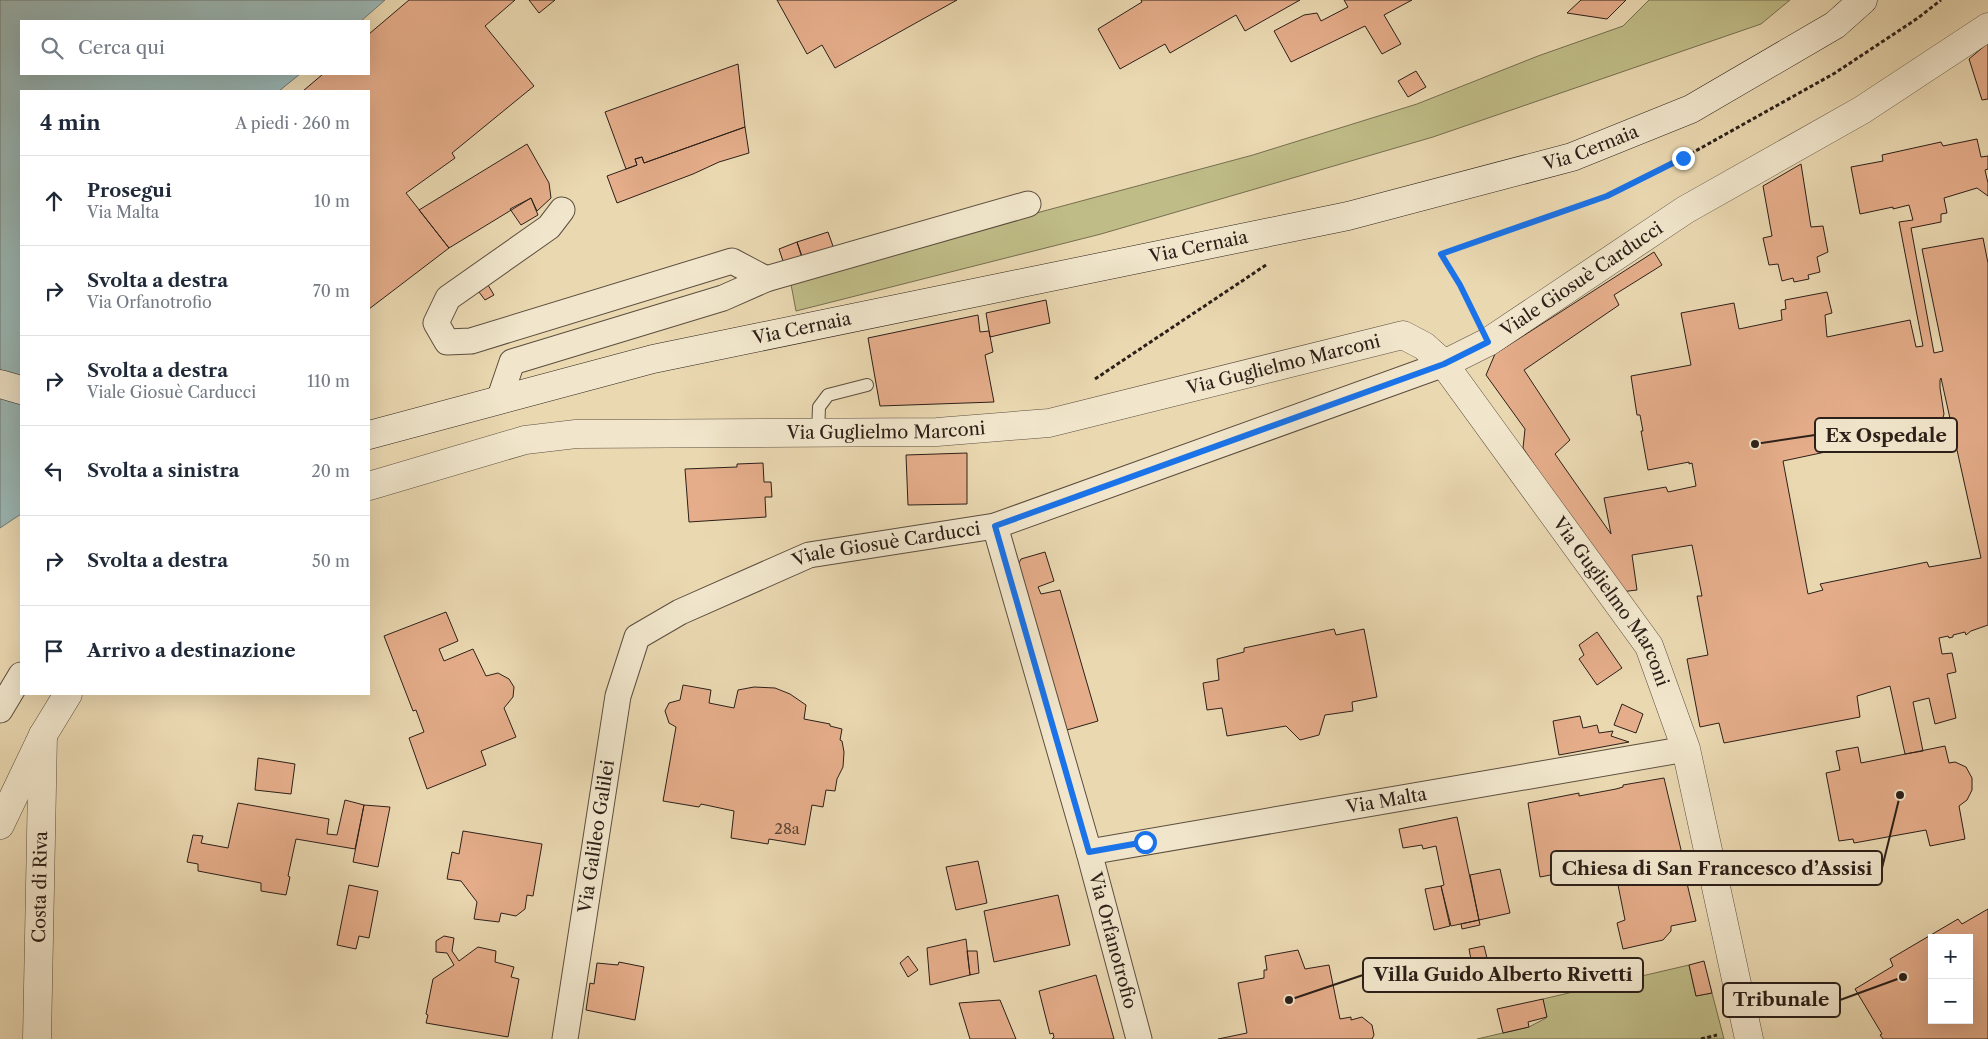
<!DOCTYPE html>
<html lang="it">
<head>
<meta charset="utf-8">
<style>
	:root { --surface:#fff; --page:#f6f6f7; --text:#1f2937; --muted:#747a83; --line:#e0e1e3 }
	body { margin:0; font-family:"Libre Caslon Text",serif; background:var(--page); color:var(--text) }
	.controls { position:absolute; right:15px; bottom:15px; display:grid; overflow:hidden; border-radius:0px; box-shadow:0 5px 20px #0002 }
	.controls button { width:45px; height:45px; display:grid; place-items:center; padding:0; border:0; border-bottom:1px solid var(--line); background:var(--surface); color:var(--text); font:25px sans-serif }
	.stop { position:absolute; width:15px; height:15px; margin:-11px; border:4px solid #1a73e8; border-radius:50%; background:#fff }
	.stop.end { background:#1a73e8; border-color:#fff; box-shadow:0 1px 5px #0008 }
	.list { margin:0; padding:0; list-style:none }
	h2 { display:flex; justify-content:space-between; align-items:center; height:65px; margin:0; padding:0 20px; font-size:21px }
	h2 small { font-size:16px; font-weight:400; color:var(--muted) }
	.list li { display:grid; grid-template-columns:32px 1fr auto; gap:15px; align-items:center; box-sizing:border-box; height:90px; padding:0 20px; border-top:1px solid var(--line) }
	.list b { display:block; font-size:19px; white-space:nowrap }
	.list p { margin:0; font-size:16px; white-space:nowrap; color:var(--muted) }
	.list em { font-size:16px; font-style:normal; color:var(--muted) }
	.icon { flex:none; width:28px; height:28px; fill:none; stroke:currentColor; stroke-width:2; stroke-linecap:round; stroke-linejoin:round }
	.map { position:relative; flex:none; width:1988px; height:1039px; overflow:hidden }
	.search { position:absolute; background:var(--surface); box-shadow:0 5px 20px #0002; left:20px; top:20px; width:350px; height:55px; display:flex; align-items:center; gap:12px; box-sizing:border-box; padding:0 18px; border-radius:0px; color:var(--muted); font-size:19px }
	.panel { position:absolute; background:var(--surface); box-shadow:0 5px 20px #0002; left:20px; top:90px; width:350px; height:605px; border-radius:0px }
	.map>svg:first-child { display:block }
	.green { fill:#bfbc87; stroke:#766e50 }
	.water { fill:#9bb8b6; stroke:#6f7b77 }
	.building { fill:#e5ad8a; stroke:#2c2019; fill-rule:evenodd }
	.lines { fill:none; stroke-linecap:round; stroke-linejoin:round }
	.service-casing { stroke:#5c4e3f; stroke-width:14 }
	.minor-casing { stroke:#5c4e3f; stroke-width:27 }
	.tertiary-casing { stroke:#5c4e3f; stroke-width:29 }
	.secondary-casing { stroke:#2c2019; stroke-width:29 }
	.path { stroke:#2c2019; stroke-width:3; stroke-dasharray:4 2.5; stroke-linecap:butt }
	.service { stroke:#f1e6cc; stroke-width:12 }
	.minor { stroke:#f1e6cc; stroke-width:25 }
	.tertiary { stroke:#f1e6cc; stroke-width:28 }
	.secondary { stroke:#f1e6cc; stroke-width:28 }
	.route { stroke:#1a73e8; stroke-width:6 }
	.labels { text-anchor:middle; stroke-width:5; stroke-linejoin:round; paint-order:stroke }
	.number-label { font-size:15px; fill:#5a4335 }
	.street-label { font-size:18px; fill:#2c2019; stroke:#f1e6cc }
	.leader { fill:none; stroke:#2c2019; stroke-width:2 }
	.callout-dot { fill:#2c2019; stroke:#f1e6cc; stroke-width:2 }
	.callout { fill:#f1e6cc; stroke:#2c2019; stroke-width:2 }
	.callout-label { font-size:19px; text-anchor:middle; font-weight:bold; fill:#2c2019 }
</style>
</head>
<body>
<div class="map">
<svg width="1988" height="1039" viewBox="0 0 1988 1039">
	<rect width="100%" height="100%" fill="#ead8b1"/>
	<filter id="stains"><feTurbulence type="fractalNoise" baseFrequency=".004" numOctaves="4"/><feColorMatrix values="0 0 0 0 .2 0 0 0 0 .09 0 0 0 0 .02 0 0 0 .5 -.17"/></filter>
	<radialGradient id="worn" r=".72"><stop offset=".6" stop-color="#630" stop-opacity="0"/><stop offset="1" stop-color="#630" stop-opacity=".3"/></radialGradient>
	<path class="green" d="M1649 0H1790L1761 24 1433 137 1101 234 796 311 790 279 1253 155 1417 104 1538 56 1623 26Z
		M1689 965 1696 996 1712 993 1724 1039H1477L1529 1027 1546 1018 1543 999Z"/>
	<path class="water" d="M0 0H385L361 21H21V74H300L279 91H21V514L0 528Z"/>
	<path class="building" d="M409 0H515L485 26 534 86 452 153 455 158 406 193 449 248 369 309V91H303L323 74H369V34Z
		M529 0H555L539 13Z
		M777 0H957L835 68 822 45 807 54Z
		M1141 0H1300L1245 31 1236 15 1170 53 1165 44 1120 69 1098 29 1142 2Z
		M1344 0H1412L1384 15 1401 44 1382 54 1365 26 1291 62 1274 31 1304 15 1317 13 1321 21 1348 7Z
		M1581 0H1626L1607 19 1567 13Z
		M1988 43V99L1982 100 1969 59Z
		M738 64 745 127 644 163 642 157 635 159 637 165 626 169 605 112Z
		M1416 71 1426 87 1408 97 1398 81Z
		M745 127 749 153 719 162 693 174 617 203 607 176 637 165 635 159 642 157 644 163Z
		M1977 139 1981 157 1988 156V169L1985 170 1988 183V196L1977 188 1944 198 1947 213 1941 214V222L1911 228 1934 353 1943 351 1922 249 1983 238 1988 263V625L1971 631 1966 635 1965 632 1953 635V637L1949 638 1948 636 1939 638 1942 654 1952 653 1956 672 1947 674 1956 718 1935 724 1929 698 1913 702 1923 751 1905 754 1890 686 1857 696 1860 717 1724 743 1719 723 1700 727 1687 659 1708 655 1697 596H1702L1692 545 1632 555 1637 590 1620 592 1523 448 1525 429 1486 375 1495 354 1654 252 1662 265 1614 295 1619 305 1524 370 1570 440 1555 454 1611 534 1604 498 1666 487 1668 492 1696 486 1692 463 1689 464V462L1648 470 1641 431H1643L1640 415H1637L1631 376 1691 365 1681 313 1734 303 1739 329 1782 320 1781 310 1786 309 1785 300 1827 292 1832 313 1825 315 1827 337 1910 320 1916 347 1923 346 1899 222 1913 220 1909 205 1893 209V207L1860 214 1851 167 1883 161 1882 155 1941 142 1943 146ZM1941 378 1981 558 1929 567 1927 562 1820 584 1823 590 1808 594 1783 461 1934 429 1942 421 1944 414 1940 388V380Z
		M527 144 549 183 551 198 537 211 531 198 449 248 419 210Z
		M1801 164 1811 227 1823 226 1828 252 1817 257 1820 272 1808 275 1809 279 1794 282 1793 278 1782 281 1778 264 1769 265 1763 238 1772 236 1763 186Z
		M531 198 538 215 521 225 510 209Z
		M828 232 834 249 803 259 797 242Z
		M797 242 803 261 785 267 779 249Z
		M488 285 494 295 485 300 479 292Z
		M1046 300 1050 323 990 337 986 313Z
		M978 315 980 332 989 331 993 352 985 355 994 402 880 406 868 338Z
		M967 453V504L908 505 906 455Z
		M763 463 764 482H771L772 497H765L766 517 689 522 685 469 737 467V464Z
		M1045 552 1054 581 1038 587 1041 594 1060 590 1098 721 1067 730 1018 565 1021 559Z
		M446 612 458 641 439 649 444 661 473 649 486 676 498 673 509 679 514 687 513 697 504 708 516 737 481 751 486 765 427 789 409 738 424 732 416 710 413 711 384 636Z
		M1334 629 1336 635 1364 629 1377 697 1352 702 1353 711 1325 715 1319 735 1300 740 1286 726 1227 736 1222 708 1207 710 1203 683 1219 680 1217 659 1244 652V648Z
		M1597 632 1622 668 1597 685 1579 659 1584 655 1579 645Z
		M683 685 711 690 709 703 734 708 738 690 754 687 775 688 790 694 806 705 804 719 830 724V726L842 729 840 740 842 741 844 752 843 767 837 779 835 791 826 790 823 807 812 805 805 845 769 839 768 844 731 838 734 811 701 804 699 807 663 801 676 727 669 723 665 711 669 703 680 700Z
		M1622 704 1643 714 1636 733 1614 725Z
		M1580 716 1583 728 1597 725 1599 733 1613 731 1611 736 1629 742 1559 755 1553 721Z
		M1945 746 1949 763 1955 762 1966 767 1972 778V790L1967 800 1959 806 1965 839 1930 846 1926 830 1854 843 1853 839 1839 841 1826 773 1840 770 1836 751 1858 747 1861 763Z
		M258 758 295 764 291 794 255 790Z
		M1664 778 1687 875H1685L1696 921 1671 926V931L1663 940 1623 949 1617 923 1625 920 1615 870 1603 855 1565 862 1566 872 1540 877 1528 803 1579 793V796L1616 789 1623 787V785Z
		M345 800 364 805 355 849 296 839 288 876 290 877 286 895 261 891V883L198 871V864L187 862 193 835 203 836 201 843 228 848 238 803 329 819 327 834 337 835Z
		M364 805 390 807 378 867 353 862Z
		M1457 817 1479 920 1451 926 1441 886 1444 885 1436 846 1423 849 1422 845 1403 848 1399 829Z
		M463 831 542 844 533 896 527 895 525 909 516 916 501 913 499 922 474 919 477 902 461 881 447 879 452 852 459 854Z
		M978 861 987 903 956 910 946 867Z
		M1500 869 1510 913 1479 920 1470 875Z
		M349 885 378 891 369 938 359 936 356 949 337 945Z
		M1441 886 1450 926 1434 930 1425 889Z
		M1058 895 1070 945 994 962 984 911Z
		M1988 909V1039H1883L1880 1035 1882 1034 1855 989 1893 966 1890 959 1958 919 1962 924ZM1932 938H1969V1020H1932Z
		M1479 920 1480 925 1462 929 1461 924Z
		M444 936 454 938 452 951 459 961 478 947 496 951 495 962 514 967 511 977 519 979 508 1037 426 1023 428 1015 426 1014 433 979 454 965 447 953 436 952V941Z
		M966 939 970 975 930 985 927 948Z
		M1484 946 1489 966 1473 970 1469 949Z
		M1298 950 1305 969 1329 965 1340 1019 1351 1017V1020L1362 1017 1372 1025 1374 1035 1372 1039H1218L1247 1033 1238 983 1264 978V970H1267L1265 956Z
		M967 951H977L979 973 970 975Z
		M908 956 918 970 908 977 900 963Z
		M1704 961 1712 993 1696 996 1689 965Z
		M619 962 644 967 635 1020 586 1010 590 983 594 984 597 963 618 965Z
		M1096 975 1114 1039H1052L1054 1037 1053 1033 1050 1034 1039 991Z
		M1543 999 1547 1017 1528 1022 1529 1027 1503 1033 1497 1009Z
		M1000 1000 1016 1039H970L959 1003Z"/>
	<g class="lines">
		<g class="service-casing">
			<path id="service" d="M818 434 819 407 828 395 867 385"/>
		</g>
		<g class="minor-casing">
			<g id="minor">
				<path d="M562 210 549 227 448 298 436 323 447 342 471 341 732 261 766 279"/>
				<path d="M499 400 512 362 723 298 766 279 1028 204"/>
				<path id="s1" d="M995 526 1089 852 1139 1039"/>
				<path d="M0 710 21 675"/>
				<path id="s2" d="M1089 852 1686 749"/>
				<path id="s3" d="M565 1039 618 696 637 637 680 612 809 555 995 526 1444 364"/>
			</g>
		</g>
		<g class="tertiary-casing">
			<g id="tertiary">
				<path id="s4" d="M1444 364 1488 342 1685 210 1862 110 1988 27"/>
				<path id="s5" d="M369 486 525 440 576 434 937 432 1049 423 1403 335 1424 346 1444 364 1649 646 1686 749 1749 1039"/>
				<path d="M0 825 43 735 68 694"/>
				<path id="s6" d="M37 1039 43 735"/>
			</g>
		</g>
		<g class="secondary-casing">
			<g id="secondary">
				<path d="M0 384 21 390"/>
				<path id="s7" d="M369 435 653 359 1348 216 1572 157 1691 109 1835 25 1863 0"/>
			</g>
		</g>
		<path class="path" d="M1474 314 1460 285 1441 254 1607 196 1683 158 1835 73 1918 18 1941 0
			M1095 379 1266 265
			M1701 1039 1717 1035"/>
		<use href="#service" class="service"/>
		<use href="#minor" class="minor"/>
		<use href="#tertiary" class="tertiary"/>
		<use href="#secondary" class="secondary"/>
	</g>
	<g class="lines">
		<path class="route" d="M1145 842 1089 852 995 526 1444 364 1488 342 1460 285 1441 254 1607 196 1683 158"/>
	</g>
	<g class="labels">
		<g class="number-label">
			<text x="787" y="834">28a</text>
		</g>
		<g class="street-label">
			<text dy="6" stroke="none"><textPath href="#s7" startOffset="1256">Via Cernaia</textPath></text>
			<text dy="6" stroke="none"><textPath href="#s7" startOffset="851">Via Cernaia</textPath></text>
			<text dy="6" stroke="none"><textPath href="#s4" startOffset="162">Viale Giosuè Carducci</textPath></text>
			<text dy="6" stroke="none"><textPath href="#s7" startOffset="446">Via Cernaia</textPath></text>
			<text dy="6" stroke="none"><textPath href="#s5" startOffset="929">Via Guglielmo Marconi</textPath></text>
			<text dy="6" stroke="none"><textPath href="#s5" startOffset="524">Via Guglielmo Marconi</textPath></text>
			<text dy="6" stroke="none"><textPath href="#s3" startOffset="678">Viale Giosuè Carducci</textPath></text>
			<text dy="6" stroke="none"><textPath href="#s5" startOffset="1394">Via Guglielmo Marconi</textPath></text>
			<text dy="6" stroke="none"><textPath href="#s2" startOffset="302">Via Malta</textPath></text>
			<text dy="6" stroke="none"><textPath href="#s3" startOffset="205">Via Galileo Galilei</textPath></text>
			<text dy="6" stroke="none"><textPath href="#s6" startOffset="152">Costa di Riva</textPath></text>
			<text dy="6" stroke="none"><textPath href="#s1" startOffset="431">Via Orfanotrofio</textPath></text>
		</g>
	</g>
	<path class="leader" d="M1755 444L1815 435M1900 795L1882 868M1289 1000L1363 975M1903 977L1840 1000"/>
	<g class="callout-dot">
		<circle cx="1755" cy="444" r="5"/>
		<circle cx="1900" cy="795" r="5"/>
		<circle cx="1289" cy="1000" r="5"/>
		<circle cx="1903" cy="977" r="5"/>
	</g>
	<g class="callout">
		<rect x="1815" y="418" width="142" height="34" rx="5"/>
		<rect x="1551" y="851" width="331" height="34" rx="5"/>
		<rect x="1363" y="958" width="280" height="34" rx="5"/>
		<rect x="1723" y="983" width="117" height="34" rx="5"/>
	</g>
	<g class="callout-label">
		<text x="1886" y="442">Ex Ospedale</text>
		<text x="1717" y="875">Chiesa di San Francesco d’Assisi</text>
		<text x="1503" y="981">Villa Guido Alberto Rivetti</text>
		<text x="1781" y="1006">Tribunale</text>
	</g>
	<rect width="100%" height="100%" filter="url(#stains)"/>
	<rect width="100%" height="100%" fill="url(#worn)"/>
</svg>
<div class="controls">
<button>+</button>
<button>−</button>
</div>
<div class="stop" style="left:1145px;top:842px"></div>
<div class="stop end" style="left:1683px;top:158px"></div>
<div class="search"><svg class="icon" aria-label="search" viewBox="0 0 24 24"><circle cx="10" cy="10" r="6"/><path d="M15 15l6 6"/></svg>Cerca qui</div>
<section class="panel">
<h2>4 min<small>A piedi · 260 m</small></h2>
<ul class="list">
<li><svg class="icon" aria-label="ahead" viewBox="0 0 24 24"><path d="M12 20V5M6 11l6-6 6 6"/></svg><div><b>Prosegui</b><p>Via Malta</p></div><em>10 m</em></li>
<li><svg class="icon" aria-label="right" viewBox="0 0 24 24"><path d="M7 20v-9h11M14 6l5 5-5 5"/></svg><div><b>Svolta a destra</b><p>Via Orfanotrofio</p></div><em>70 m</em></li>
<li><svg class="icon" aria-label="right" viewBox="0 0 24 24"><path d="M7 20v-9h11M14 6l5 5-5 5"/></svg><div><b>Svolta a destra</b><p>Viale Giosuè Carducci</p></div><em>110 m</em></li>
<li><svg class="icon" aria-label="left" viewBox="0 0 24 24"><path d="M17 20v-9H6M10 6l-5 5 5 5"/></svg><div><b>Svolta a sinistra</b></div><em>20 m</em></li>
<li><svg class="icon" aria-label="right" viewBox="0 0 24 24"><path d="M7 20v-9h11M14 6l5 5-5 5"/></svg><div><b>Svolta a destra</b></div><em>50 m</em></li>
<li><svg class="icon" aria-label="arrive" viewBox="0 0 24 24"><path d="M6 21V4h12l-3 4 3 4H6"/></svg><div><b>Arrivo a destinazione</b></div></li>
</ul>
</section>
</div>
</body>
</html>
